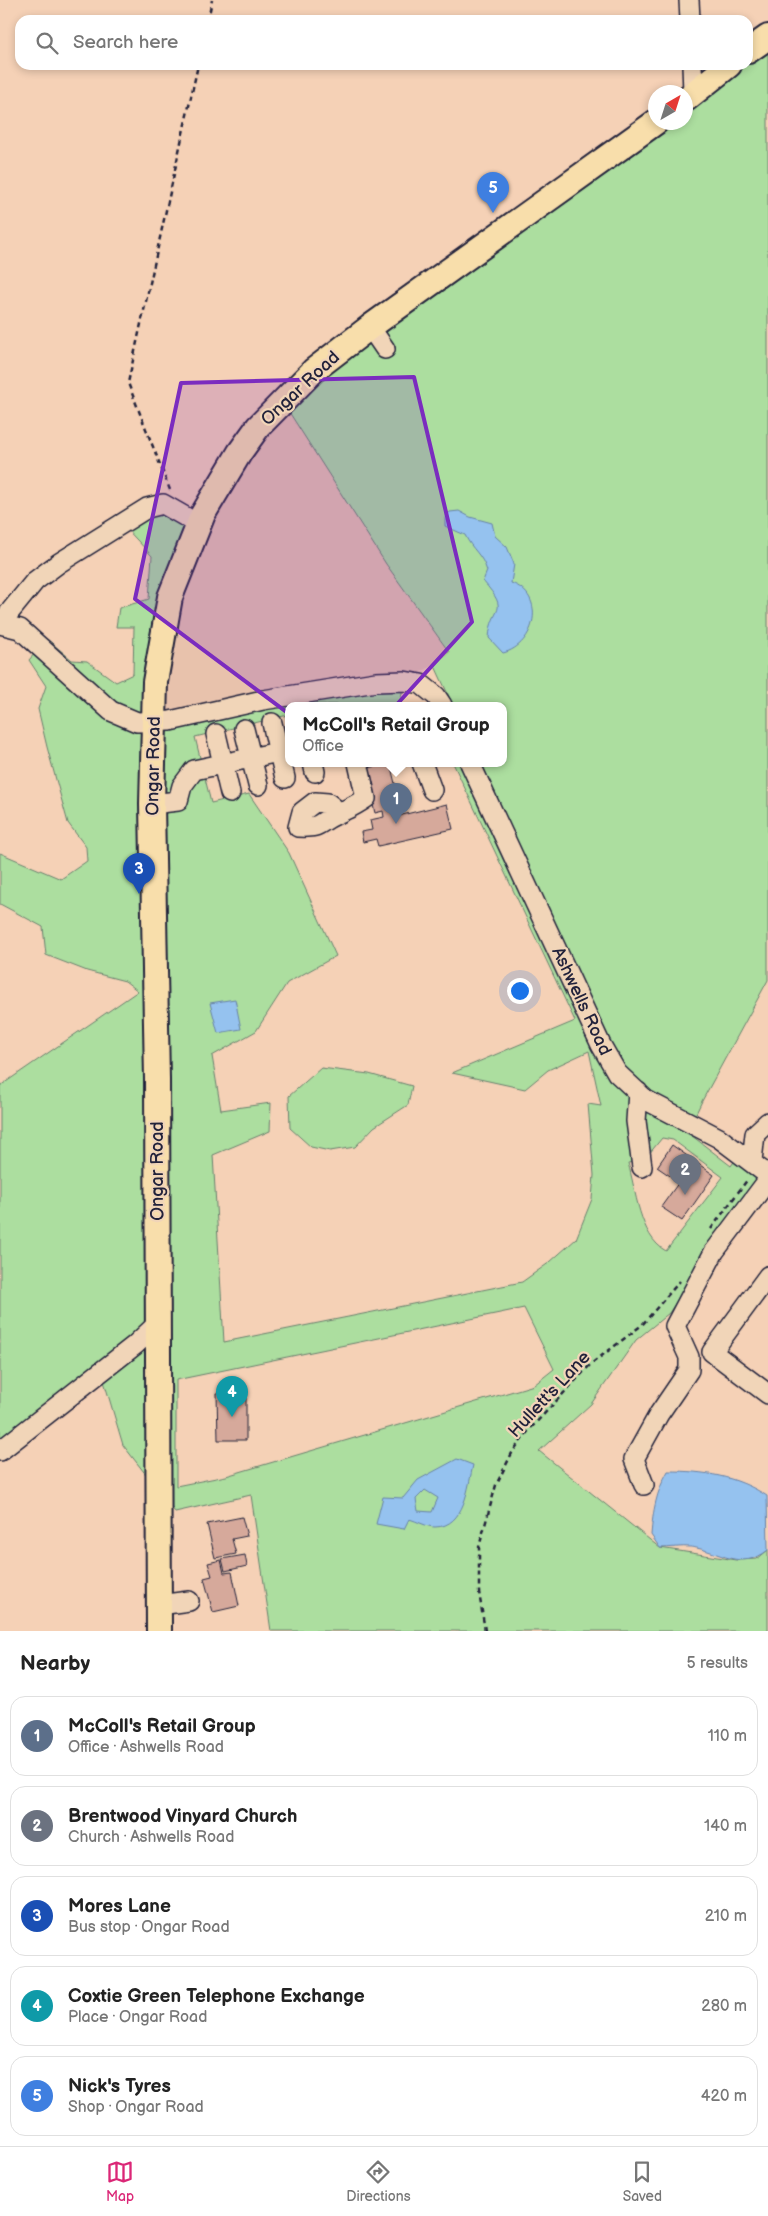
<!DOCTYPE html>
<html lang="en">
<head>
<meta charset="utf-8">
<style>
	:root { --surface:#fff; --page:#f2f2f2; --text:#222; --muted:#767676; --line:#e0e0e0; --accent:#db2777 }
	body { margin:0; font-family:"Balsamiq Sans",sans-serif; background:var(--page); color:var(--text) }
	.compass { position:absolute; left:648px; top:85px; width:45px; height:45px; border-radius:50%; background:var(--surface); box-shadow:0 2px 8px #0003; rotate:39deg }
	.you { position:absolute; left:519px; top:990px; width:18px; height:18px; margin:-12px; border:4px solid #fff; border-radius:50%; background:#1a73e8; box-shadow:0 0 0 8px #1a73e833 }
	.badge { display:grid; place-items:center; width:32px; height:32px; border-radius:50%; background:var(--accent); color:#fff; font-size:16px; font-weight:700 }
	.pin { position:absolute; translate:-50% -41px; filter:drop-shadow(0 1px 2px #0008) }
	.pin::after { content:''; position:absolute; top:26px; width:18px; height:15px; background:inherit; clip-path:polygon(0 0,100% 0,50% 100%) }
	.popup { position:absolute; left:285px; top:702px; width:222px; height:65px; box-sizing:border-box; display:grid; place-content:center; border-radius:10px; background:var(--surface); filter:drop-shadow(0 1px 4px #0005); font-size:16px; white-space:nowrap; color:var(--muted) }
	.popup b { font-size:19px; color:var(--text) }
	.popup::after { content:''; position:absolute; left:50%; top:100%; margin-left:-10px; border:10px solid transparent; border-top-color:var(--surface) }
	.list { margin:0; padding:0; list-style:none }
	h2 { display:flex; justify-content:space-between; align-items:center; height:65px; margin:0; padding:0 20px; font-size:21px }
	h2 small { font-size:16px; font-weight:400; color:var(--muted) }
	.list li { display:grid; grid-template-columns:32px 1fr auto; gap:15px; align-items:center; box-sizing:border-box; height:80px; margin:0 10px 10px; padding:0 10px; border:1px solid var(--line); border-radius:15px }
	.list b { display:block; font-size:19px; white-space:nowrap }
	.list p { margin:0; font-size:16px; white-space:nowrap; color:var(--muted) }
	.list em { font-size:16px; font-style:normal; color:var(--muted) }
	.icon { flex:none; width:28px; height:28px; fill:none; stroke:currentColor; stroke-width:2; stroke-linecap:round; stroke-linejoin:round }
	.map { position:relative; flex:none; width:768px; height:1631px; overflow:hidden }
	.search { position:absolute; background:var(--surface); box-shadow:0 2px 8px #0003; left:15px; right:15px; top:15px; height:55px; display:flex; align-items:center; gap:12px; box-sizing:border-box; padding:0 18px; border-radius:15px; color:var(--muted); font-size:19px }
	.sheet { height:515px; background:var(--surface) }
	nav { display:flex; justify-content:space-around; align-items:center; box-sizing:border-box; height:70px; border-top:1px solid var(--line); background:var(--surface); font-size:14px; color:var(--muted) }
	nav a { display:grid; justify-items:center; gap:2px }
	nav .on { color:var(--accent) }
	.map>svg:first-child { display:block }
	.built { fill:#e8c2ac }
	.green { fill:#acde9f; stroke:#67806d; fill-rule:evenodd }
	.water { fill:#95c2ef; stroke:#6782a7; fill-rule:evenodd }
	.building { fill:#d6a99b; stroke:#22223b }
	.lines { fill:none; stroke-linecap:round; stroke-linejoin:round }
	.minor-casing { stroke:#22223b; stroke-width:22 }
	.major-casing { stroke:#22223b; stroke-width:28 }
	.path { stroke:#22223b; stroke-width:2.5; stroke-dasharray:5 4; stroke-linecap:butt }
	.minor { stroke:#f1d5b8; stroke-width:19 }
	.major { stroke:#f8deab; stroke-width:24 }
	.marked { fill:#7b2cbf; fill-opacity:0.2; stroke:#7b2cbf; stroke-width:4; stroke-linejoin:round }
	.labels { text-anchor:middle; stroke-width:4.5; stroke-linejoin:round; paint-order:stroke }
	.street-label { font-size:18px; fill:#22223b; stroke:#f1d5b8 }
</style>
</head>
<body>
<div class="map">
<svg width="768" height="1631" viewBox="0 0 768 1631">
	<rect width="100%" height="100%" fill="#f5d1b6"/>
	<filter id="ink" filterUnits="userSpaceOnUse"><feTurbulence type="fractalNoise" baseFrequency=".02" numOctaves="2"/><feDisplacementMap in="SourceGraphic" scale="10" xChannelSelector="R" yChannelSelector="G"/><feConvolveMatrix kernelMatrix="1 2 1 2 8 2 1 2 1" color-interpolation-filters="sRGB"/></filter>
	<g filter="url(#ink)">
		<path class="built" d="M282 401 386 564 449 653 430 667 404 681 170 721 154 705 182 564Z"/>
		<path class="green" d="M768 37V980L702 1101 687 1132 731 1166 740 1153 768 1175 693 1276 669 1313 636 1340 591 1404 539 1451 660 1548 736 1560 757 1559 768 1550V1631H271L251 1495 175 1512 123 1445 101 1371 0 1452V1086L138 991 125 981 87 971 46 955 43 927 0 904V853L61 879 87 861 86 847 68 823 47 747 38 709 46 686 29 660 47 639 72 660 87 661 116 682 133 674 134 627H116L119 608 149 599 152 556 121 523 147 508 198 524 154 705 170 721 404 681 400 704 288 705V715L195 737 211 803 249 794 289 853 336 956 287 983 256 1031 212 1056 221 1110 271 1103 270 1131 213 1155 224 1342 522 1282 550 1262 576 1239 592 1199 594 1175 588 1104 601 1106 589 1051 548 1070 525 1089 452 1073 575 1021 453 763H504V705H453L434 664 449 652 386 564 282 401 656 122H686V99L729 65H748V51ZM662 1138 673 1140 723 1177 666 1251C639 1236 636 1190 628 1163L644 1160ZM524 1308 554 1369 534 1385 226 1476 176 1486V1380Z
			M321 1068 369 1074 412 1086 408 1105 374 1127 355 1147 330 1151 311 1147 290 1128 289 1096Z"/>
		<path class="water" d="M459 511 470 517 492 523 495 536 507 547 514 564 511 583C547 595 536 645 503 653L489 638C491 605 512 614 483 581L487 571C482 554 472 550 465 535L445 526V517L450 512Z
			M235 999 241 1029 218 1033 210 1003Z
			M457 1459 473 1465C468 1486 465 1527 435 1527 427 1527 417 1521 409 1519L404 1529 376 1524 383 1497 403 1498 418 1480ZM425 1490 438 1498 432 1512 418 1511 416 1499Z
			M668 1471C704 1471 737 1476 767 1496L768 1550C741 1572 720 1551 691 1547 681 1546 670 1548 660 1548L651 1535C653 1511 656 1492 668 1471Z"/>
		<path class="building" d="M390 763 400 804 392 806 394 817 447 804 453 829 378 846 376 839 363 842 361 832 372 830 370 820 384 817 383 811 375 813 364 769Z
			M672 1145 714 1175 682 1221 661 1207 679 1182 657 1167Z
			M217 1393H246V1440H218Z
			M242 1517 247 1536 232 1539 236 1554 215 1558 207 1524Z
			M245 1555 247 1566 225 1571 222 1559Z
			M221 1560 224 1573 232 1572 239 1606 213 1612 204 1578 212 1576 208 1563Z"/>
		<g class="lines">
			<g class="minor-casing">
				<path id="minor" d="M689 0 690 20
					M692 65 693 93
					M370 327 385 349
					M198 524 163 504 147 508 59 563 35 581 0 624 20 629 111 711 137 722 170 721 263 700 376 682 404 681 421 684 436 696 442 705
					M272 723 285 778
					M244 729 258 785
					M216 734 230 793
					M313 763 315 772
					M422 763 432 790
					M470 763 601 1045 617 1073 646 1100 719 1138 768 1175
					M152 804 178 801 182 786 194 770 288 750
					M340 813 328 803 315 802 302 812 298 827C322 828 316 824 335 815 347 809 355 806 366 798L358 763
					M638 1092 636 1121 642 1167
					M752 1161 755 1134 768 1122
					M768 1276 712 1352 768 1394
					M0 1451 135 1345 156 1325
					M644 1485 634 1459 659 1414 689 1370V1357L675 1326 714 1252 768 1180
					M159 1605 189 1601"/>
			</g>
			<g class="major-casing">
				<path id="major" d="M748 51 768 37
					M686 99 729 65
					M159 1631 157 1080 152 804 155 682 170 597 203 514 240 452 258 427 314 370 370 327 656 122"/>
			</g>
			<path class="path" d="M208 20 212 0
				M170 490 128 383 198 65
				M711 1229 748 1179
				M485 1631 479 1592V1547L496 1485 513 1451 530 1429 591 1364 642 1325 680 1281"/>
			<use href="#minor" class="minor"/>
			<use href="#major" class="major"/>
		</g>
	</g>
	<path class="marked" d="M414 377 472 622 348 758 135 599 181 383Z"/>
	<g class="labels">
		<g class="street-label">
			<text transform="translate(300 388) rotate(-43)" y="6">Ongar Road</text>
			<text transform="translate(153 766) rotate(-89)" y="6">Ongar Road</text>
			<text transform="translate(582 1001) rotate(65)" y="6">Ashwells Road</text>
			<text transform="translate(157 1171) rotate(-90)" y="6">Ongar Road</text>
			<text transform="translate(549 1394) rotate(-47)" y="6">Hullett's Lane</text>
		</g>
	</g>
</svg>
<svg class="compass" viewBox="-18 -18 36 36"><path d="M0-13l5 13h-10z" fill="#e53935"/><path d="M0 13l5-13h-10z" fill="#767676"/></svg>
<div class="you"></div>
<div class="pin badge" style="left:396px;top:824px;background:#5c6f8a">1</div>
<div class="popup"><b>McColl's Retail Group</b>Office</div>
<div class="pin badge" style="left:685px;top:1195px;background:#6b7280">2</div>
<div class="pin badge" style="left:139px;top:894px;background:#1a4fb4">3</div>
<div class="pin badge" style="left:232px;top:1417px;background:#0f9aa8">4</div>
<div class="pin badge" style="left:493px;top:213px;background:#3f7fe0">5</div>
<div class="search"><svg class="icon" aria-label="search" viewBox="0 0 24 24"><circle cx="10" cy="10" r="6"/><path d="M15 15l6 6"/></svg>Search here</div>
</div>
<section class="sheet">
<h2>Nearby<small>5 results</small></h2>
<ul class="list">
<li><span class="badge" style="background:#5c6f8a">1</span><div><b>McColl's Retail Group</b><p>Office · Ashwells Road</p></div><em>110 m</em></li>
<li><span class="badge" style="background:#6b7280">2</span><div><b>Brentwood Vinyard Church</b><p>Church · Ashwells Road</p></div><em>140 m</em></li>
<li><span class="badge" style="background:#1a4fb4">3</span><div><b>Mores Lane</b><p>Bus stop · Ongar Road</p></div><em>210 m</em></li>
<li><span class="badge" style="background:#0f9aa8">4</span><div><b>Coxtie Green Telephone Exchange</b><p>Place · Ongar Road</p></div><em>280 m</em></li>
<li><span class="badge" style="background:#3f7fe0">5</span><div><b>Nick's Tyres</b><p>Shop · Ongar Road</p></div><em>420 m</em></li>
</ul>
</section>
<nav>
<a class="on"><svg class="icon" aria-label="map" viewBox="0 0 24 24"><path d="M3 6l6-2 6 2 6-2v14l-6 2-6-2-6 2zM9 4v14M15 6v14"/></svg>Map</a>
<a><svg class="icon" aria-label="directions" viewBox="0 0 24 24"><path d="M12 3l9 9-9 9-9-9zM9 14v-3h6M13 9l2 2-2 2"/></svg>Directions</a>
<a><svg class="icon" aria-label="saved" viewBox="0 0 24 24"><path d="M7 4h10v16l-5-4-5 4z"/></svg>Saved</a>
</nav>
</body>
</html>
